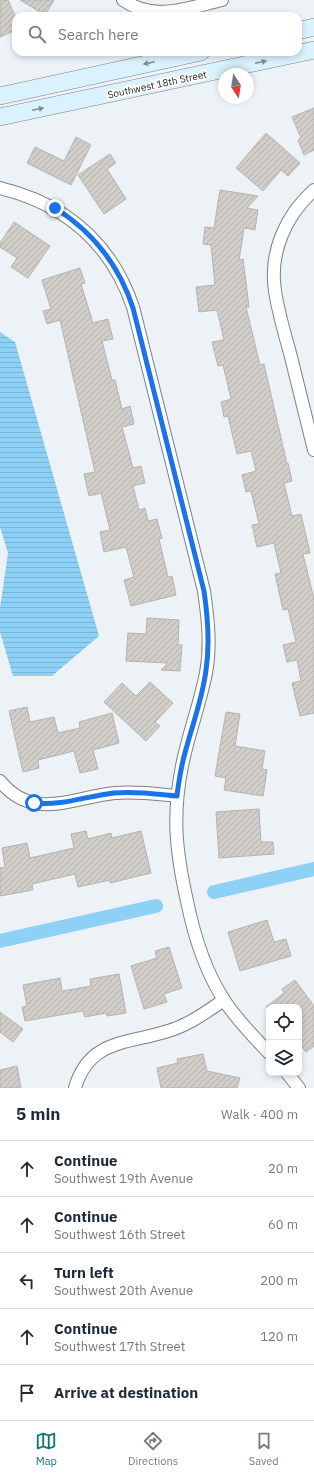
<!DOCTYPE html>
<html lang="en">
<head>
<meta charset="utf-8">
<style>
	:root { --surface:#fff; --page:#f6f6f7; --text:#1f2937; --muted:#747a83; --line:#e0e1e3; --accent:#0f766e }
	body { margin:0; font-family:"IBM Plex Sans",sans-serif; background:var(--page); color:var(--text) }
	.controls { position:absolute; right:12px; bottom:12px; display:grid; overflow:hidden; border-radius:8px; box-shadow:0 2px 6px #0003 }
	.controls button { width:36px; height:36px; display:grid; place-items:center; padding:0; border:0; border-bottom:1px solid var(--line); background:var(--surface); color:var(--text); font:20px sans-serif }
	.compass { position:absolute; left:218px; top:68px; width:36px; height:36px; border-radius:50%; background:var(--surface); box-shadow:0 2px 6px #0003; rotate:168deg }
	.stop { position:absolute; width:12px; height:12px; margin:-9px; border:3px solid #1a73e8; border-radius:50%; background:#fff }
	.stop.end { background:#1a73e8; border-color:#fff; box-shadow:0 1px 4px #0008 }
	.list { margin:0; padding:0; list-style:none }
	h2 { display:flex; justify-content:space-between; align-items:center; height:52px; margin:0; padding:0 16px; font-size:17px }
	h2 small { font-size:13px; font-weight:400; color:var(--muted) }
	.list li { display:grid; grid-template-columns:26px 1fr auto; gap:12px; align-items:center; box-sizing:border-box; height:56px; padding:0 16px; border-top:1px solid var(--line) }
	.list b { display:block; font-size:15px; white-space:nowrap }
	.list p { margin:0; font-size:13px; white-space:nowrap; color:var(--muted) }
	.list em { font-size:13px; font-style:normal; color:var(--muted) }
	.icon { flex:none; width:22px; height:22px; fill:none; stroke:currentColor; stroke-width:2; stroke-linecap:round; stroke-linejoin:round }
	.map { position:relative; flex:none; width:314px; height:1088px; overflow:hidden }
	.search { position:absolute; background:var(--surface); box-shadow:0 2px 6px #0003; left:12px; right:12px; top:12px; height:44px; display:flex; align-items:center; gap:10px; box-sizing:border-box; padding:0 14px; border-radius:12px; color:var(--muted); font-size:15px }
	.sheet { height:332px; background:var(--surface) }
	nav { display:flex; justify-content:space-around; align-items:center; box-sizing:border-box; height:56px; border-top:1px solid var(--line); background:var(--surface); font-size:11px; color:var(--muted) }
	nav a { display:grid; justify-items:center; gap:2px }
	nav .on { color:var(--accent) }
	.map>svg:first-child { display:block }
	.water { fill:url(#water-rules) }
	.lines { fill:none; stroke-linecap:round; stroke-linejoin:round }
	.canal { stroke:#8ed1f6; stroke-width:14 }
	.building { fill:url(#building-hatch); stroke:#b6b3ae }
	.minor-casing { stroke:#7b8083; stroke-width:14 }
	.secondary-casing { stroke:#7b8083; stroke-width:18 }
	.minor { stroke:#fff; stroke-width:12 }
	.secondary { stroke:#daf2fe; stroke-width:17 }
	.oneway { fill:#808e94 }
	.route { stroke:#1a73e8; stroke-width:5 }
	.labels { text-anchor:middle; stroke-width:4; stroke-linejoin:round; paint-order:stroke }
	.street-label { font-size:10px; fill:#27292a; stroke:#fff }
</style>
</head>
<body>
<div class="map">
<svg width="314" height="1088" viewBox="0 0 314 1088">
	<defs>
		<pattern id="water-rules" width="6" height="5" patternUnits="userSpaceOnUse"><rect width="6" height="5" fill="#8ed1f6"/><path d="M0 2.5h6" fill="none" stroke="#7ab3d3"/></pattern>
		<pattern id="building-hatch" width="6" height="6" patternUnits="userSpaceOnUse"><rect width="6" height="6" fill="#d1cec9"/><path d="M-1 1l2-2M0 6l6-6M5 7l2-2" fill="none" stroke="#b3b1ad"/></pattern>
	</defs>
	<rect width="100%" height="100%" fill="#edf2f6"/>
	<path class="water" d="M0 332 15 342 99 636 52 676H13L0 632V608L8 553 0 527Z"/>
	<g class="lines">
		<path class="canal" d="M214 892 314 869
			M0 941 156 906"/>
	</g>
	<path class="building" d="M0 0H8L16 18V30L0 37Z
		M20 0H54L45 15Z
		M314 108V150L304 155 298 140 301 138 292 117Z
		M266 133 300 163 288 176 281 170 263 191 236 168Z
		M76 137 91 145 71 185 27 163 35 147 64 161Z
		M110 154 116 163 107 169 126 199 104 214 78 175Z
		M220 190 258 196 247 208 258 210 255 230 244 228 239 260 243 259 249 307H246L260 365 264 364 287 464 288 463 292 481 284 483 292 516 301 514 310 553 303 554 314 599V713L300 716 292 683 301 681 297 660 287 662 283 645 296 642 288 609 283 610 275 574 281 573 274 543 257 547 252 525 259 524 251 491 246 492 242 475 256 471 251 451 237 454 228 416 224 417 221 402 231 399 223 365 218 366 212 342 224 340 217 310 199 312 196 287 215 285 211 245 203 244 205 227 214 228Z
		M14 222 50 246 28 278 11 267 17 258 0 247V243Z
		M80 268 85 283 81 284 93 323 108 319 113 339 102 341 112 380H115L122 409 130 406 134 424 122 427 133 468 141 466 145 483 133 486 139 510 145 508 148 521 157 519 162 538 159 539 168 577 172 576 176 595 131 606 124 580 134 577 126 547 104 552 100 532 110 530 101 493 89 496 84 474 95 472 60 320 47 324 43 311 51 309 42 280Z
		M147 618 179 620 178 645H182L180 671 161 670 168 663 126 661 128 633 146 634Z
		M150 682 173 703 155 722 160 726 146 741 104 702 122 683 136 696Z
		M27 707 30 722 54 717 58 733 80 728 79 722 112 713 119 743 93 750 98 769 80 773 74 751 38 760 39 768 23 772 9 711Z
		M226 712 240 714 235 746 265 751 262 769 267 770 263 796 224 790 226 778 215 776Z
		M259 809 261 842H273L274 854 219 858 216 812Z
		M86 831 88 839 111 833 112 838 141 831 151 873 110 883V880L78 887 75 874 32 884 33 890 0 896V868L5 867 2 848 27 843 30 858 74 848 71 834Z
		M267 920 274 942 286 939 291 956 240 971 228 932Z
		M169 947 182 988 164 994 167 1002 144 1009 131 966 157 958 155 951Z
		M119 974 126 1013 107 1016 106 1013 85 1017 83 1011 25 1021 22 1007 27 1006 23 985 60 978 62 991 91 986 90 979Z
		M295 980 314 1006V1046L306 1052 299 1043V1007H266L284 993 282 989Z
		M0 1012 23 1029 13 1042 0 1032Z
		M203 1054 207 1071 240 1078 237 1088H161L157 1068 178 1063 177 1059Z
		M17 1066 21 1088H0V1070Z"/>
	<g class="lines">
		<g class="minor-casing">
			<path id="minor" d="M123 0C155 22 187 8 222 0
				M0 188C66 204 111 243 133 307L204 591C208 618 211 646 206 673 200 704 188 735 182 766 172 816 176 852 187 901 194 936 204 969 224 1000 236 1019 253 1036 269 1053
				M314 190C286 215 269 252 275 291 278 311 284 332 290 353 298 385 306 417 314 450
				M0 781C33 822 73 797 115 793 136 791 156 794 177 796
				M287 1073 299 1088
				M75 1088C89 1039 128 1044 168 1031 189 1025 206 1012 224 1000"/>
		</g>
		<g class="secondary-casing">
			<path id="secondary" d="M298 31 314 27
				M0 96 201 52
				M0 117 314 50"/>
		</g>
		<use href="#minor" class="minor"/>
		<use href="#secondary" class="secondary"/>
	</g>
	<defs><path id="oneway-solid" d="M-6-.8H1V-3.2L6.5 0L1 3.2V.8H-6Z"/></defs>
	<g class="oneway">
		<use href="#oneway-solid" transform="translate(261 62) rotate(-12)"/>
		<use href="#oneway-solid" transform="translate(149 63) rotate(168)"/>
		<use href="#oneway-solid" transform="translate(38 109) rotate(-12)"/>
	</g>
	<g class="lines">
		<path class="route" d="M34 803C62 806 87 796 114 793 135 791 156 794 177 796 178 786 180 775 182 765 189 733 202 703 206 670 210 644 208 618 204 591L133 308C119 265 93 232 55 208"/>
	</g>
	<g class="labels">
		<g class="street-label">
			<text transform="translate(157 84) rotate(-12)" y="4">Southwest 18th Street</text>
		</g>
	</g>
</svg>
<div class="controls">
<button><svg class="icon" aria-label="locate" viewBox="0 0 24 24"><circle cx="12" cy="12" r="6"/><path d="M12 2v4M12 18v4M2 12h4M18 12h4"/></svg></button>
<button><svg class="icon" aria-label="layers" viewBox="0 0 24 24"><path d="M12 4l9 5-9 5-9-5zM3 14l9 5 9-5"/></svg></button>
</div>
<svg class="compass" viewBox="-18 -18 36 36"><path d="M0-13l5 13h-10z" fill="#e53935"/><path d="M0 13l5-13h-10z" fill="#747a83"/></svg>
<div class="stop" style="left:34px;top:803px"></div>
<div class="stop end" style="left:55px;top:208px"></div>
<div class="search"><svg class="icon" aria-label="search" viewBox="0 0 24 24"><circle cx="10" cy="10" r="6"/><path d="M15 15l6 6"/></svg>Search here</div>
</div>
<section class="sheet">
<h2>5 min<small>Walk · 400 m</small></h2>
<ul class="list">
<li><svg class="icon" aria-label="ahead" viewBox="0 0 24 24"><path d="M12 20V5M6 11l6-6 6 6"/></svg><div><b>Continue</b><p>Southwest 19th Avenue</p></div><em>20 m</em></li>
<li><svg class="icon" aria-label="ahead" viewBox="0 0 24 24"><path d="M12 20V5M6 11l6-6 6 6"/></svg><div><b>Continue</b><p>Southwest 16th Street</p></div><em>60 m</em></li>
<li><svg class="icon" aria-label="left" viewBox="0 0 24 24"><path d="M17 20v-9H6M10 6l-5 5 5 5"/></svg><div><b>Turn left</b><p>Southwest 20th Avenue</p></div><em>200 m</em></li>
<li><svg class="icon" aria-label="ahead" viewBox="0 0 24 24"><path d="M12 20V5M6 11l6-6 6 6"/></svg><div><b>Continue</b><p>Southwest 17th Street</p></div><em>120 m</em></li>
<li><svg class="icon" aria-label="arrive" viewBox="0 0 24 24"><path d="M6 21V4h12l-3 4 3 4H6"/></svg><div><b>Arrive at destination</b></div></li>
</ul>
</section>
<nav>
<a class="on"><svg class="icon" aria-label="map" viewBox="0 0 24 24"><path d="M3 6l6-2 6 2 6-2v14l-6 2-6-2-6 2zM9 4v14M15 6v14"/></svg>Map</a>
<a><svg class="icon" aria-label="directions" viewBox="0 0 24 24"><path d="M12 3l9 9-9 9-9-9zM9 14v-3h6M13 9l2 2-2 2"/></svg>Directions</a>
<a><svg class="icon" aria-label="saved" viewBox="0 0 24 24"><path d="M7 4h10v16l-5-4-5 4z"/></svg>Saved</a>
</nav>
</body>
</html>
